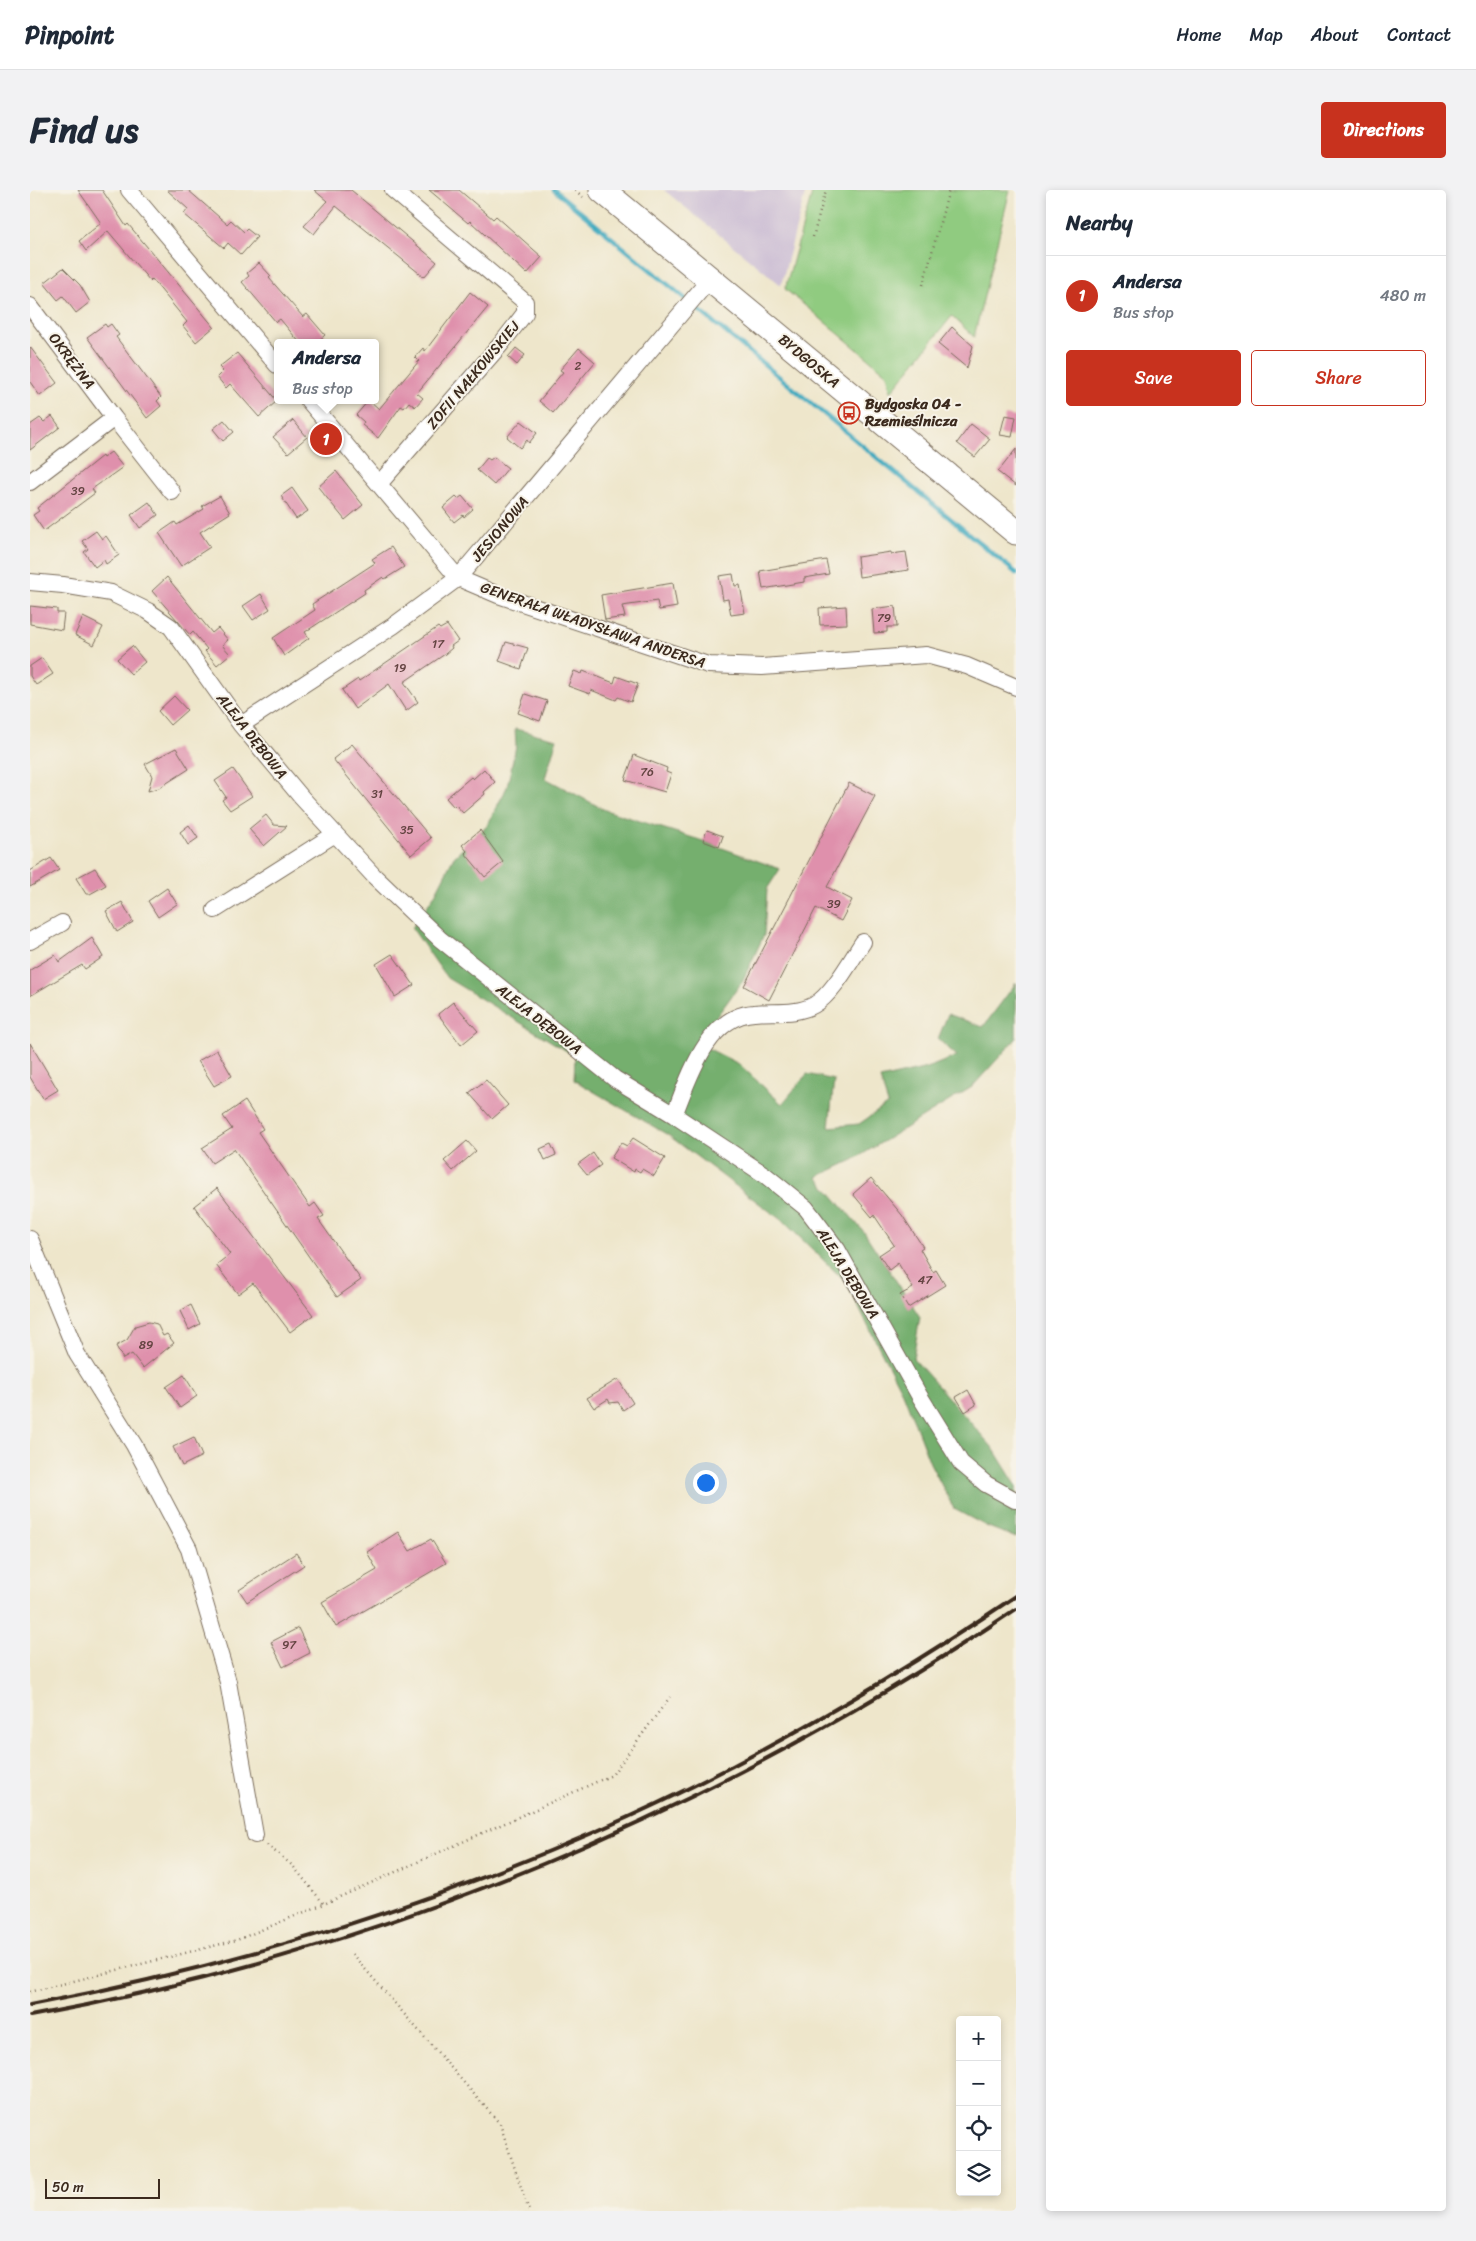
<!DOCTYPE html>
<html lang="en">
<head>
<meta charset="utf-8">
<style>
	:root { --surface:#fff; --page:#f2f2f3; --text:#1f2937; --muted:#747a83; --line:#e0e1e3; --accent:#c8321e }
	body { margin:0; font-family:Sriracha,sans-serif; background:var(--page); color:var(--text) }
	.controls { position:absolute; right:15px; bottom:15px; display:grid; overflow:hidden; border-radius:5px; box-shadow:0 2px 8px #0003 }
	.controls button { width:45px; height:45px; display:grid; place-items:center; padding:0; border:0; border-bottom:1px solid var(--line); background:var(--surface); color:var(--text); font:25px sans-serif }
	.scale { position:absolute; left:15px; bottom:12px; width:115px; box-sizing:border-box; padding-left:5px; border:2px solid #3b2a1e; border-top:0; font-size:14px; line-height:18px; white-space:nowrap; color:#3b2a1e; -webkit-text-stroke:4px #f7f3e8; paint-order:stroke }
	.you { position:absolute; left:675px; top:1292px; width:18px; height:18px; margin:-12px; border:4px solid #fff; border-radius:50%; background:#1a73e8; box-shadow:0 0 0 8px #1a73e833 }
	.badge { display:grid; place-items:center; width:32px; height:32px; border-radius:50%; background:var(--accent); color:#fff; font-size:16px; font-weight:700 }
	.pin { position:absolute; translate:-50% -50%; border:2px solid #fff; box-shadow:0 1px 5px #0006 }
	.popup { position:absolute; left:244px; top:149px; width:105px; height:65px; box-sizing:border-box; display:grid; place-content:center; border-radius:5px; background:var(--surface); filter:drop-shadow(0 1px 4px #0005); font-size:16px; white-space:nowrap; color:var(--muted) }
	.popup b { font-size:19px; color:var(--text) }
	.popup::after { content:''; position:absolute; left:50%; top:100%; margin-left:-10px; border:10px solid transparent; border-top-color:var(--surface) }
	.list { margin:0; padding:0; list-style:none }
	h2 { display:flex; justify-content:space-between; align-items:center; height:65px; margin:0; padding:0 20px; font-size:21px }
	h2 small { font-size:16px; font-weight:400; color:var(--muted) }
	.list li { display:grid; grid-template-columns:32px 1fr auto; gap:15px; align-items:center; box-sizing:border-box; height:80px; padding:0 20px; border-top:1px solid var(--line) }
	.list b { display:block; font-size:19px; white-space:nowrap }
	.list p { margin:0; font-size:16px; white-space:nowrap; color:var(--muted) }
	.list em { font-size:16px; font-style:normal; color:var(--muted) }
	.actions { display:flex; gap:10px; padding:15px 20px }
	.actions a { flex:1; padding:11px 0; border:1px solid var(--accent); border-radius:5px; text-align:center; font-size:18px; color:var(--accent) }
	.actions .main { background:var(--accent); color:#fff }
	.icon { flex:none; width:28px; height:28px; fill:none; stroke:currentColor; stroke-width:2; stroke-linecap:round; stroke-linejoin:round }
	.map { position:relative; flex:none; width:986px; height:2021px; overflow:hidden; border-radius:5px }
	header { display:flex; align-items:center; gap:30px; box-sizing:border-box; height:70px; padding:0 25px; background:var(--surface); border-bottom:1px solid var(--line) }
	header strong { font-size:24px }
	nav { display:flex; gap:28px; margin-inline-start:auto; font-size:18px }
	.intro { display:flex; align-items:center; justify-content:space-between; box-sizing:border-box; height:120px; padding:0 30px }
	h1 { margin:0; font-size:35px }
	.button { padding:12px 22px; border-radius:5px; background:var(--accent); color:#fff; font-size:18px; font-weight:700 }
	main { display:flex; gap:30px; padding:0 30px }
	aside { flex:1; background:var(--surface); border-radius:5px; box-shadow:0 2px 8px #0003 }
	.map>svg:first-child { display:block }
	.industrial { fill:#ccbed4 }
	.green { fill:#90cb80; stroke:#667a4f }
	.forest { fill:#74af6e; stroke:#586c46 }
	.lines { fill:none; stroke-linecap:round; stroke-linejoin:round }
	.stream { stroke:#40aabf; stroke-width:4.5 }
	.building { fill:#df90ac }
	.minor-casing { stroke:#7a6c5b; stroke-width:18 }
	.primary-casing { stroke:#7a6c5b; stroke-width:27 }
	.path { stroke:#7a6c5b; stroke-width:2.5; stroke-dasharray:1 4; stroke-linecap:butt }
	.minor { stroke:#fff; stroke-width:16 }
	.primary { stroke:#fff; stroke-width:25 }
	.rail { stroke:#3b2a1e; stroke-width:4 }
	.labels { text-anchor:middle; stroke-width:4; stroke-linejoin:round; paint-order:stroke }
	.number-label { font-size:12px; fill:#644442 }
	.street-label { font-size:15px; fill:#3b2a1e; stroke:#f7f3e8 }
	.poi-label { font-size:15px; font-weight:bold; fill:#3b2a1e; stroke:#f7f3e8; text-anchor:start }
</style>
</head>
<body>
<header>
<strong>Pinpoint</strong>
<nav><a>Home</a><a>Map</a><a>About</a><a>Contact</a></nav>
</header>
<div class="intro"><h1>Find us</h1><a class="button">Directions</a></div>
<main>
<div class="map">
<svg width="986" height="2021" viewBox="0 0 986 2021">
	<rect width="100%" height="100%" fill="#f7f3e8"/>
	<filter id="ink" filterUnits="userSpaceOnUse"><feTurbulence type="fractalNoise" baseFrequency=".02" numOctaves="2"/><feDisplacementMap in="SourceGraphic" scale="10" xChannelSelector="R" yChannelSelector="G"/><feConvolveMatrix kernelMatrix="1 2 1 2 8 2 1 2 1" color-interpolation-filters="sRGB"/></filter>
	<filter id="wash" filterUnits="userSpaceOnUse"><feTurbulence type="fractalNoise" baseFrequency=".0096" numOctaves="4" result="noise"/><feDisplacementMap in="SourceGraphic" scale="20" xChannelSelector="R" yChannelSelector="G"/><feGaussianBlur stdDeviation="1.12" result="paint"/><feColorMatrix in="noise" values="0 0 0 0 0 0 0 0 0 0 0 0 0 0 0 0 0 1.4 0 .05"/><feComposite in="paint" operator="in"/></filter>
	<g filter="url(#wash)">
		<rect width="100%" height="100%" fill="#eee6cb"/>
		<path class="industrial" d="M634 0H776L751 95Z"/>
		<path class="green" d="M783 0H980L944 147 922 126 861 202 857 184 755 99Z"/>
		<path class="forest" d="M485 539 527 549 515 588 575 620 673 651 750 679 737 699 734 745 712 792 667 853 709 874 752 914 777 884 804 890 799 937 829 934 858 914 850 889 897 878 927 866 908 849 918 824 953 837 986 793V849L942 897 823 970 787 987 834 1042 890 1127 883 1168 963 1258 986 1295V1348L956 1336 924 1319 900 1273 875 1208 815 1091 754 1032 638 945 544 890 545 866 417 788 382 738 404 706 424 667 457 636 477 597 486 556Z"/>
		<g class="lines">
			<path class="stream" d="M524 0 986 383"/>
		</g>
		<g id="blocks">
			<path class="building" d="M48 0H72L96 36 98 34 184 137 166 152 153 136 157 132 122 89 120 91 78 41 56 61 49 51 71 33Z
				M137 0H158L197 34 201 30 214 42 217 39 227 47 211 65 198 53 194 58 154 24 158 19Z
				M284 0H321L407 72 394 87 306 16 284 44 274 36 297 11Z
				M399 0H429L463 29 466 26 512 67 497 84 440 31 438 33Z
				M229 73 241 86 239 88 273 127 277 124 295 145 286 153H270L250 129 246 132 212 92 219 86 217 83Z
				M33 78 50 95 60 112 46 123 33 106 28 110 14 93Z
				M440 102 458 117 387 203 393 208 385 217 379 212 374 218 371 216 348 248 332 235 334 232 326 225 339 210 349 219 389 171 385 167 393 158 395 161Z
				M75 134 77 137 81 134 89 145 86 147 131 207 127 211 131 216 117 228 57 147Z
				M922 137 943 156 937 178 908 154Z
				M0 157 27 193 10 206 0 192Z
				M486 158 495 165 487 175 478 167Z
				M549 158 565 172 523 223 509 211 533 182 530 180Z
				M207 163 247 211 229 227 200 194 196 198 187 187 193 181 189 177Z
				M975 225 986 227 982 247 970 245Z
				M22 226 30 237 0 260V235L10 228 14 232Z
				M194 230 204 242 193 251 183 239Z
				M263 230 277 247 258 263 243 247Z
				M491 231 507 243 499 253 497 250 490 258 477 247Z
				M941 234 960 249 945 267 927 253Z
				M986 259V296L968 282Z
				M81 262 93 277 62 299 65 303 14 341 3 325 9 321 7 318 72 266 73 268Z
				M464 267 478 278 464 295 447 280 457 268 460 270Z
				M306 281 333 315 315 330 288 297Z
				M262 298 278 321 266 329 251 306Z
				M190 306 200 323 170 342 180 357 151 376 129 343 145 332 147 335 174 319 172 316Z
				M432 306 443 319 434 327 433 325 424 332 413 318 426 307 428 309Z
				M119 312 128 325 110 338 101 325Z
				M66 341 72 349 76 346 89 365 76 374 74 370 65 377 54 362 58 359 52 351Z
				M361 357 374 377 355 389 353 387 334 400 335 403 275 442 279 448 254 466 243 448 285 420 282 414 345 373 342 369Z
				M861 362V364L876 362 879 380 829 387 827 367Z
				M796 370 799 384 774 388V392L733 399 730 381Z
				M703 384 705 396 710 395 715 423 701 425 698 409 693 410 689 386Z
				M137 387 182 443 188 438 198 450 192 455 200 464 187 475 175 461 177 459 163 442 160 445 122 401Z
				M643 393 647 417 629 420 627 411 592 416 595 427 575 430 571 405Z
				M231 404 240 419 223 430 213 416Z
				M0 416 27 419V423H34L32 440 0 434Z
				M816 416 817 434 790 435 789 418Z
				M865 416 867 437H857V442L844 443 842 419Z
				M53 427 73 437 64 455 45 445Z
				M417 435 428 451 421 456 422 458 415 464 374 492 388 512 376 521 359 494 325 519 312 500 328 489 329 491 408 437 410 439Z
				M476 452 498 458 491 479 469 471Z
				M102 456 115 472 101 484 87 469Z
				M12 468 23 484 6 495 0 486V476Z
				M544 481 552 484 553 481 584 493 586 486 608 494 601 512 588 507 586 510 561 500 560 504 538 496Z
				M495 504 517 511 510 531 488 523Z
				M144 506 157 520 140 535 128 521Z
				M322 554 401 648 381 665 303 569Z
				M146 558 159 579 129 598 118 601 122 586 115 574Z
				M604 565 637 578 636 582 641 584 635 602 595 590Z
				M203 579 222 606 200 620 192 610 196 607 185 591Z
				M454 579 465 592 454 602 455 604 433 623 426 615 424 617 416 608 441 587 443 589Z
				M819 593 845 606 797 697 822 710 811 731 786 718 739 810 714 796Z
				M236 625 244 635 257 636 234 656 219 639Z
				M159 635 168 648 158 655 150 642Z
				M450 640 473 672 455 687 435 663 437 661 432 655Z
				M677 640 693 646 689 657 673 651Z
				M21 668 29 680 0 697V681Z
				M65 678 76 695 60 704H56L46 688Z
				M137 698 147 714 128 727 118 711Z
				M92 712 103 732 87 742 76 721Z
				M62 748 73 767 55 779 52 775 0 806V780L25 765 29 772Z
				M362 764 384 795 365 807 346 774Z
				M423 812 448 841 431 855 408 824Z
				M0 853 28 900 13 909 0 887Z
				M187 860 202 886 184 896 168 871Z
				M456 890 478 915 462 929 439 903Z
				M215 911 233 939 228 942 280 1017 285 1013 294 1026 288 1029 331 1090 307 1107 204 959 182 973 172 958 202 939 193 926Z
				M603 948 635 968 624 986 612 979 610 982 605 979 604 982 581 968 591 953 597 956Z
				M437 951 446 961 423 981 414 971Z
				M521 954 526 965 515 970 510 959Z
				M563 963 571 975 557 985 548 974Z
				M841 988 872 1025 893 1057 890 1059 903 1082 906 1080 915 1095 878 1118 870 1105 883 1098 868 1073 859 1080 849 1065 864 1055 844 1025 842 1027 823 1004Z
				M187 998 283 1125 260 1142 223 1093 208 1104 186 1075 200 1064 164 1016Z
				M161 1115 170 1134 159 1140 150 1121Z
				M119 1132 127 1134 133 1146 137 1144 144 1153 113 1178 102 1164 93 1169 86 1156 97 1150 105 1136Z
				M154 1185 167 1206 150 1218 136 1197Z
				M588 1189 603 1213 593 1220 588 1212 580 1213 578 1209 564 1218 557 1208Z
				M938 1200 946 1215 935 1222 926 1207Z
				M164 1247 172 1266 152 1276 143 1257Z
				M368 1342 380 1361 401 1349 416 1373 306 1437 292 1412 347 1380 337 1362Z
				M266 1363 274 1375 217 1412 209 1400Z
				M268 1438 280 1463 253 1477 241 1452Z"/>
		</g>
	</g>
	<g filter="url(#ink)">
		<use href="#blocks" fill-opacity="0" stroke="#7a6c5b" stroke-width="1"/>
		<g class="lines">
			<g class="minor-casing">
				<path id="minor" d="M99 0 247 175
					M0 116 84 228 0 292
					M278 210 428 388 468 405 678 475 732 477 896 465 937 476 986 497
					M84 228 142 302
					M349 294 471 154 495 123V112L363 0
					M0 392 33 395 81 403 118 421 141 437 211 535 272 608 344 686 410 749 585 889 644 925 735 985 776 1018 807 1059 889 1205 931 1273 956 1294 985 1310
					M211 535 363 436 428 388 680 89
					M185 720 305 644
					M0 751 32 733
					M644 925C659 888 677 826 724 823 745 821 766 825 784 815 803 804 821 770 833 752
					M0 1049 47 1164 104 1255 159 1359 198 1492 225 1645"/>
			</g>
			<g class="primary-casing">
				<path id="primary" d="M572 0 986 342"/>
			</g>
			<path class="path" d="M545 0 553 7
				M783 47 796 0
				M893 95 919 0
				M237 1655 263 1676 294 1714
				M322 1764 470 1934 499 2021
				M0 1802 207 1750 294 1714 582 1585 640 1507"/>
			<use href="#minor" class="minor"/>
			<use href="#primary" class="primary"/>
			<path class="rail" d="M0 1815C195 1778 385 1720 567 1641 714 1577 853 1495 986 1406
				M0 1826C353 1762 689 1619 986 1419"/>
		</g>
	</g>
	<defs>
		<g id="bus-ring" transform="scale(1.125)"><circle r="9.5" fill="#f7f3e8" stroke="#c8321e" stroke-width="1.5"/><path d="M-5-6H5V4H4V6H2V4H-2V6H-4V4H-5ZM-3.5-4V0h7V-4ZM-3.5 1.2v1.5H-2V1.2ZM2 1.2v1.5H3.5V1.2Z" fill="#c8321e"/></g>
	</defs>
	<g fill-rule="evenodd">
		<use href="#bus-ring" x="819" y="223"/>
	</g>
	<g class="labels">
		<g class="number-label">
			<text x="548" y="180">2</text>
			<text x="48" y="305">39</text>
			<text x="854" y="432">79</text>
			<text x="408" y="458">17</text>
			<text x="370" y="482">19</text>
			<text x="617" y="586">76</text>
			<text x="347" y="608">31</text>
			<text x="377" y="644">35</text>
			<text x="804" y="718">39</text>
			<text x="895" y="1094">47</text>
			<text x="116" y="1159">89</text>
			<text x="259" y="1459">97</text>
		</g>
		<g class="street-label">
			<text transform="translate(42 171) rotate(53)" y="5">OKRĘŻNA</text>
			<text transform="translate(779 171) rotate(40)" y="5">BYDGOSKA</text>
			<text transform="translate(443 185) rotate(-50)" y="5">ZOFII NAŁKOWSKIEJ</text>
			<text transform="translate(470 339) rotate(-50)" y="5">JESIONOWA</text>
			<text transform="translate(563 435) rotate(19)" y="5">GENERAŁA WŁADYSŁAWA ANDERSA</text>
			<text transform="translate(222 546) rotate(52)" y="5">ALEJA DĘBOWA</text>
			<text transform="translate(509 829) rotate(38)" y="5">ALEJA DĘBOWA</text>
			<text transform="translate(818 1083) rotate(58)" y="5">ALEJA DĘBOWA</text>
		</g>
		<g class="poi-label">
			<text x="835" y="219">Bydgoska 04 -<tspan x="835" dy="17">Rzemieślnicza</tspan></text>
		</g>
	</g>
</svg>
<div class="controls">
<button>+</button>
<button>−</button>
<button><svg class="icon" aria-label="locate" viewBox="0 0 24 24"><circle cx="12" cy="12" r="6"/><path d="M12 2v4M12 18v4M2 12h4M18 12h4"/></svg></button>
<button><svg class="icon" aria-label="layers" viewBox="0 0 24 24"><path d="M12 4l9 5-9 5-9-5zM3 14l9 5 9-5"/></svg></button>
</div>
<div class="scale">50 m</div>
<div class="you"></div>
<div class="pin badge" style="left:296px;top:249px">1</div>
<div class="popup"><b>Andersa</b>Bus stop</div>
</div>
<aside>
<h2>Nearby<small></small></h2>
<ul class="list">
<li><span class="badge">1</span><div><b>Andersa</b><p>Bus stop</p></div><em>480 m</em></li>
</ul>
<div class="actions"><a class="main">Save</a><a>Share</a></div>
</aside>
</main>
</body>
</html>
